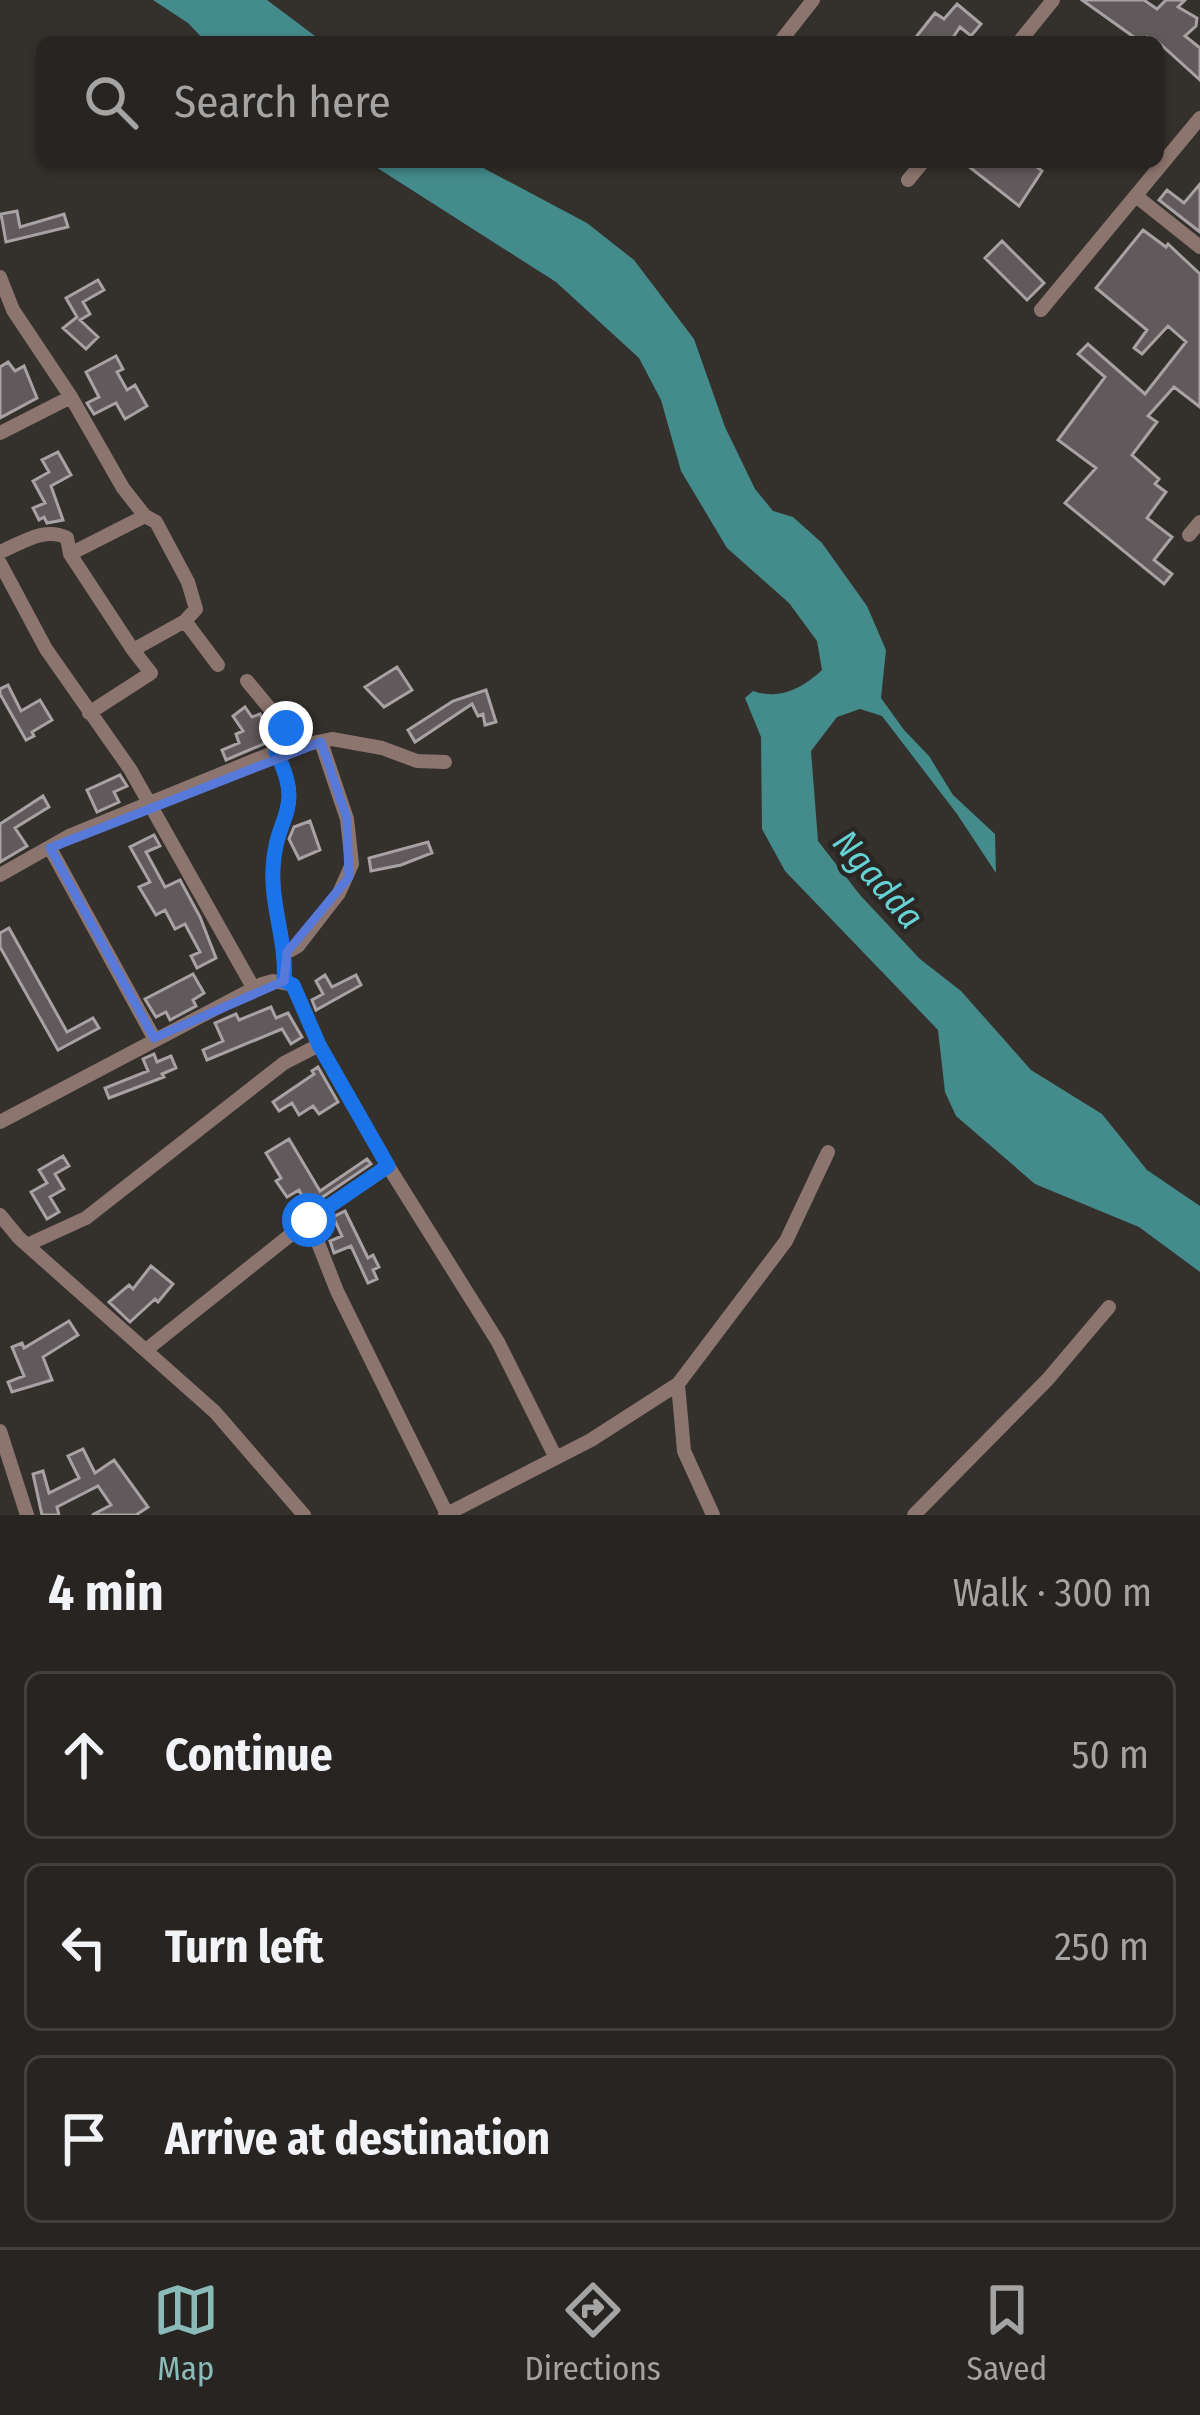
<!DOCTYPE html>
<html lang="en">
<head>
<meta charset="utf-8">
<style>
	:root { --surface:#272421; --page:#33302e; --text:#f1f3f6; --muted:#a4a4a5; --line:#43413f; --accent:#8bbbb9 }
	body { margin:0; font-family:"Fira Sans Condensed",sans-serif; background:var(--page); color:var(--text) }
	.stop { position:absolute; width:36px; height:36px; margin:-27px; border:9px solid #1a73e8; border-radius:50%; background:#fff }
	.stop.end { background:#1a73e8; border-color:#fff; box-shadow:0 3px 12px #0008 }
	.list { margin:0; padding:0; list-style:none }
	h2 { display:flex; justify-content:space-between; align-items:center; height:156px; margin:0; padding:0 48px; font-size:51px }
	h2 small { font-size:39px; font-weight:400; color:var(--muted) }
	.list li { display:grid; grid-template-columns:78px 1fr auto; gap:36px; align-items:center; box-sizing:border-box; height:168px; margin:0 24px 24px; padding:0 24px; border:3px solid var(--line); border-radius:18px }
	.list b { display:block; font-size:45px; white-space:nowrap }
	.list em { font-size:39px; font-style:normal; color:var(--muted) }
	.icon { flex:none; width:66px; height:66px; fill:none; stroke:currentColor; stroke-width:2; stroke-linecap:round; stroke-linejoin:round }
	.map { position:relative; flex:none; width:1200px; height:1515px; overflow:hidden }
	.search { position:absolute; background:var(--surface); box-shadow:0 3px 9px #0004; left:36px; right:36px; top:36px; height:132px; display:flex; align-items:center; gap:30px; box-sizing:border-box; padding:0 42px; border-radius:18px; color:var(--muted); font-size:45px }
	.sheet { height:732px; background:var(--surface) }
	nav { display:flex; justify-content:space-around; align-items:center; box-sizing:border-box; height:168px; border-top:3px solid var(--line); background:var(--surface); font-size:33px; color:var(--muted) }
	nav a { display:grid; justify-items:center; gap:6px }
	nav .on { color:var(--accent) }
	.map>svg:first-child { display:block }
	.water { fill:#448b8c }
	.building { fill:#615a5c; stroke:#a9a2a4; stroke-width:3 }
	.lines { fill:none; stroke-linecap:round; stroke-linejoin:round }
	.minor { stroke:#8d756f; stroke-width:14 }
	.route { stroke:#1a73e8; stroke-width:15 }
	.marked { fill:none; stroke:#5779d9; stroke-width:9; stroke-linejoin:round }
	.labels { text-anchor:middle; stroke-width:9; stroke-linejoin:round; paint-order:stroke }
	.water-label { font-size:36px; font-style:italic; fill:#65d3d5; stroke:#2a2623 }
</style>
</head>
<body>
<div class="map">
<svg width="1200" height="1515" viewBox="0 0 1200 1515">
	<rect width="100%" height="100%" fill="#34302c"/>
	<path class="water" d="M153 0H267L323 42H206L188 23Z
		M368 162H472L587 223 634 260 694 339 725 427 755 489 773 511 793 517 822 543 867 606 886 650 881 698 904 730 929 756 953 795 995 834 996 873 957 814 882 716 860 709 837 717 811 751 818 841 860 895 920 959 961 991 1031 1070 1102 1114 1147 1170 1200 1206V1272L1139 1227 1035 1184 956 1116 945 1092 938 1030 785 871 762 829 761 737 745 698 753 691C779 700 802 689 822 670L817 641 789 603 727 548 681 471 661 400 639 358 556 282Z"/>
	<path class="building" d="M1082 0H1144L1157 9 1166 0H1185L1178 7 1197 18 1196 26 1185 36 1200 48V80L1158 42 1147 37 1141 42Z
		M957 4 981 24 971 36 960 27 950 42H912L935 13 944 19Z
		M963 162H1031L1042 171 1019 206Z
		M1200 184V232L1159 200 1167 190 1184 203Z
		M17 211 20 227 64 214 68 227 6 242 1 214Z
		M1143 230 1166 247 1168 244 1200 274V407L1174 387 1148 416 1157 422 1132 455 1159 479 1155 484 1166 492 1147 518 1172 537 1154 560 1172 574 1164 584 1065 503 1096 468 1058 440 1105 377 1078 354 1088 344 1145 394 1186 342 1168 326 1142 354 1134 348 1147 330 1096 288Z
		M1002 241 1044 283 1027 300 985 258Z
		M98 280 104 290 83 302 90 314 80 320 98 337 86 349 63 328 77 317 66 298Z
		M116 356 123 369 117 372 127 390 135 385 147 406 125 419 116 403 94 414 87 403 99 397 86 372Z
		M8 362 15 371 24 366 37 398 0 418V367Z
		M58 452 71 475 51 486 63 520 47 523 44 517 39 520 33 508 45 503 33 481 49 472 42 460Z
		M397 667 412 690 384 707 365 687Z
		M8 685 21 711 40 700 52 720 32 732 34 736 26 740 0 694V689Z
		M486 690 496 722 485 725 483 714 478 716 472 704 415 742 408 730 453 701Z
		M245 707 252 717 260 714 273 740 226 760 222 750 239 743 236 734 243 731 233 716Z
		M120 775 127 786 114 792 119 802 97 812 87 790Z
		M43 796 49 807 15 828 27 846 0 862V824Z
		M310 821 320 850 299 859 289 839 294 827Z
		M154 835 160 846 146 852 165 887 180 880 200 917 216 958 197 968 191 956 200 952 185 924 175 929 165 910 156 915 139 887 150 882 130 847Z
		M428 842 432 853 401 865 371 871 369 858Z
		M9 928 67 1032 93 1018 99 1028 58 1050 0 947V933Z
		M193 974 204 993 193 1000 196 1006 170 1020 166 1012 156 1017 145 999Z
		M325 975 332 987 356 975 361 985 316 1010 312 1000 323 994 316 981Z
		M271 1007 276 1018 288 1013 302 1037 291 1044 282 1029 207 1060 203 1050 223 1041 215 1023 236 1014 239 1020Z
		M154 1054 157 1062 171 1056 176 1068 162 1074 164 1077 109 1098 105 1088 148 1071 143 1059Z
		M318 1067 338 1102 319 1114 313 1106 299 1115 292 1103 279 1111 273 1102 314 1074 312 1071Z
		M289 1139 320 1191 367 1159 371 1164 308 1207 299 1190 287 1197 276 1181 281 1178 266 1153Z
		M63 1156 69 1166 55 1174 64 1189 50 1197 59 1212 47 1219 31 1192 47 1183 39 1170Z
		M345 1211 368 1258 373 1255 379 1267 373 1270 377 1279 368 1283 351 1246 334 1253 330 1241 342 1236 333 1217Z
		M151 1266 173 1284 158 1302 155 1299 130 1322 109 1302 129 1285 133 1289Z
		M69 1321 78 1335 43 1357 52 1380 12 1392 8 1382 24 1376 12 1347 22 1343 24 1348Z
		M83 1449 95 1473 114 1460 148 1507 136 1515H92L111 1505 98 1486 57 1507 59 1515H42L33 1474 43 1471 49 1493 79 1478 68 1456Z"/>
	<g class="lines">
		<path class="minor" d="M780 42 813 0
			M1019 42 1053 0
			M908 180 923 162
			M1136 196 1200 247
			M0 277 13 310 71 397 123 488 145 516 156 522 188 582 196 609 185 621 133 650 70 554 67 538C45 526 22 543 0 552
			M1041 310 1200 118
			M0 433 71 397
			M1189 535 1200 522
			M70 554 145 516
			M0 563 46 649 130 769 254 989
			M185 621 218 665
			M247 681 286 728 295 746
			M89 713 151 673 133 650
			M276 752C306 811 275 814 273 869 271 907 287 942 284 981
			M50 848 154 1038
			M0 875 69 836 282 749 332 739 382 748 417 761 445 762
			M287 952 298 946 339 893 352 864 347 819 321 742
			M0 1122 262 984 273 981 293 985 319 1045 388 1166 309 1220 146 1350
			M388 1166 498 1342 556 1458
			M0 1215 19 1238 215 1412 304 1515
			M309 1220 337 1291 446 1512
			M29 1244 86 1218 284 1063 319 1045
			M0 1431 27 1515
			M445 1515 591 1440 678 1384
			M713 1515 684 1451 678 1384 786 1241 828 1152
			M914 1515 1048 1379 1109 1307"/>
	</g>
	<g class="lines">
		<path class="route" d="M286 728 296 746 276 752C306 812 275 814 273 869 271 907 287 942 284 981L293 985 319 1045 388 1166 309 1220"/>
	</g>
	<path class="marked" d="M321 742 347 819 349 877 287 952 284 981 154 1038 50 848Z"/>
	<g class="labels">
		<g class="water-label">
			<text transform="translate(879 879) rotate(49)" y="13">Ngadda</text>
		</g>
	</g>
</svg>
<div class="stop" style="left:309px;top:1220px"></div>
<div class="stop end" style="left:286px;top:728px"></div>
<div class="search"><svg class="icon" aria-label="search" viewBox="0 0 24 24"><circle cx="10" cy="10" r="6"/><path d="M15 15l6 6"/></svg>Search here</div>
</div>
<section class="sheet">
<h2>4 min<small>Walk · 300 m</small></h2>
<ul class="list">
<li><svg class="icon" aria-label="ahead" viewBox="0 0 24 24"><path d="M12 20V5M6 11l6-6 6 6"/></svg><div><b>Continue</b></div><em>50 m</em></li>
<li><svg class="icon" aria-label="left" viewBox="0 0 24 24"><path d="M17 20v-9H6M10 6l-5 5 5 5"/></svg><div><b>Turn left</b></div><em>250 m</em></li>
<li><svg class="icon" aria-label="arrive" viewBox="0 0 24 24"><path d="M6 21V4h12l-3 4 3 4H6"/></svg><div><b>Arrive at destination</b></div></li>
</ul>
</section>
<nav>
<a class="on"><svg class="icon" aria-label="map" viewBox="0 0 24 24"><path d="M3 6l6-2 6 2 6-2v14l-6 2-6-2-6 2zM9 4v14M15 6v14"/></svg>Map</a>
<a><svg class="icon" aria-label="directions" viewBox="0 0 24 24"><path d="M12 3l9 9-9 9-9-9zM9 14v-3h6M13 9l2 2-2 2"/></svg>Directions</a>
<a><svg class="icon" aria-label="saved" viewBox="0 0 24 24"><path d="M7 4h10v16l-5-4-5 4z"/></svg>Saved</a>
</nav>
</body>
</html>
